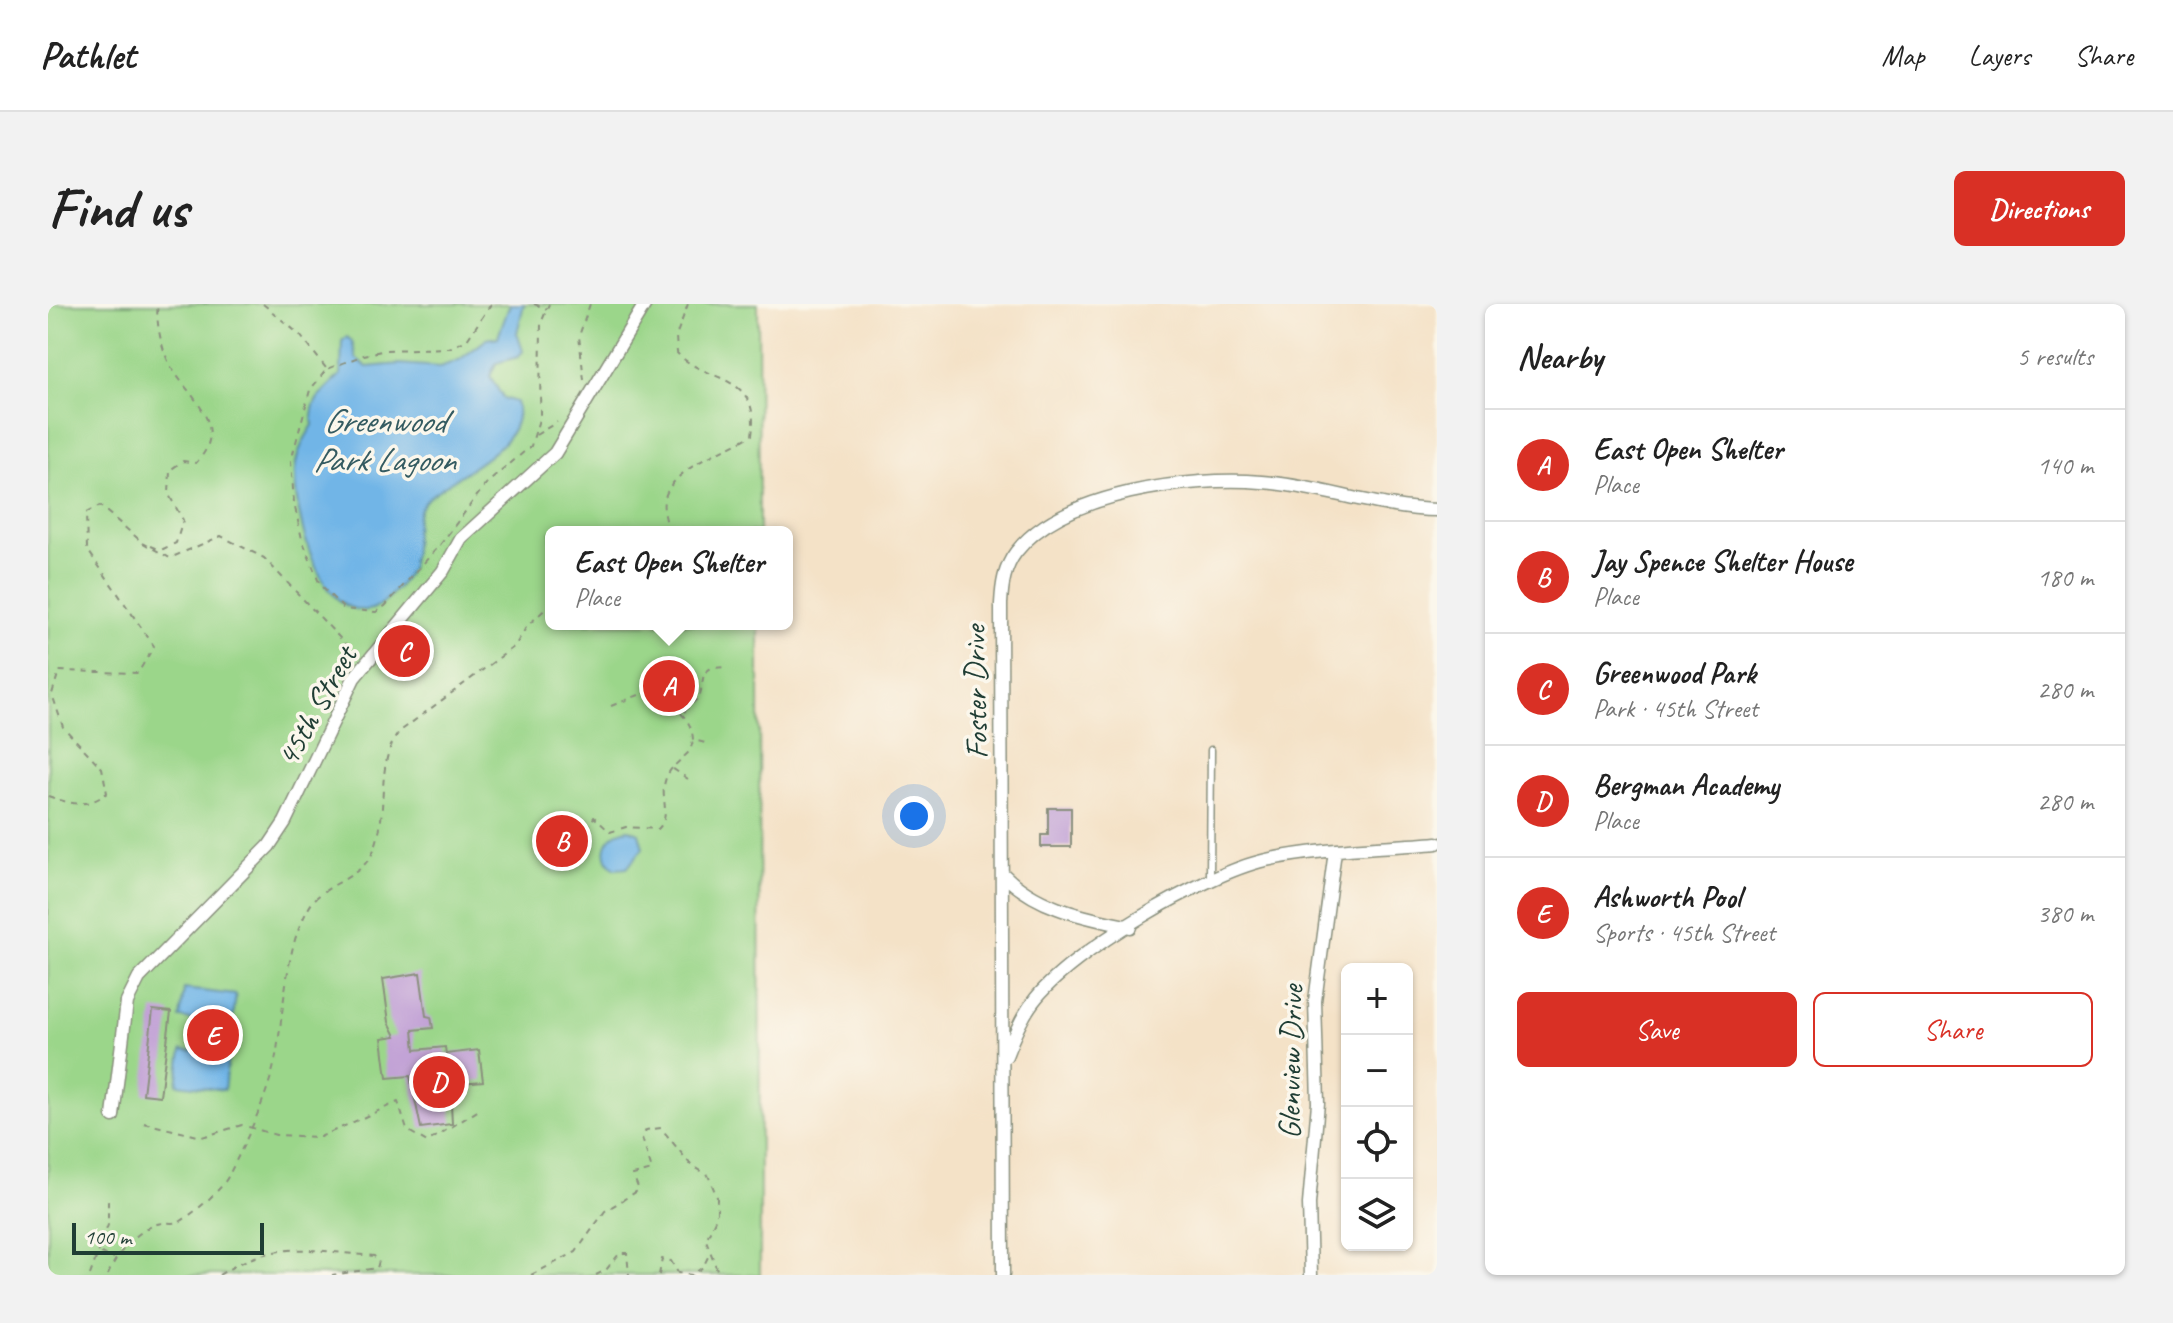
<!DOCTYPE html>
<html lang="en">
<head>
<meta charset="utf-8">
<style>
	:root { --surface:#fff; --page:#f2f2f2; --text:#222; --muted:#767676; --line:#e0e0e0; --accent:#d93025 }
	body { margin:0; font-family:Caveat,sans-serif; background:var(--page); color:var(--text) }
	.controls { position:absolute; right:24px; bottom:24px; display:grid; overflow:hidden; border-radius:12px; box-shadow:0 2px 6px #0004 }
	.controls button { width:72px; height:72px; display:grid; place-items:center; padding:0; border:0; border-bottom:2px solid var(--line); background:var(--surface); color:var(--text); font:40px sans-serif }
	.scale { position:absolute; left:24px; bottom:20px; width:192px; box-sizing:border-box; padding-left:8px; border:4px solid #1f3d34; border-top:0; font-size:22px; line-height:28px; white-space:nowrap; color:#1f3d34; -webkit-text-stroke:6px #fbf7ec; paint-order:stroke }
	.you { position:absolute; left:866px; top:512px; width:28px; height:28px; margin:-20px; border:6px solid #fff; border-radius:50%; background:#1a73e8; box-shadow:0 0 0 12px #1a73e833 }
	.badge { display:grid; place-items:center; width:52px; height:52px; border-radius:50%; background:var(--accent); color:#fff; font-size:26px; font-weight:700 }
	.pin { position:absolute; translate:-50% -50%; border:4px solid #fff; box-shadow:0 2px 8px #0006 }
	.popup { position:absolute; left:497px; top:222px; width:248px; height:104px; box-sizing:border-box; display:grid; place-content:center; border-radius:12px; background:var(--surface); filter:drop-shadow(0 2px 6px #0005); font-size:26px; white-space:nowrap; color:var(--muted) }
	.popup b { font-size:30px; color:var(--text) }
	.popup::after { content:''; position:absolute; left:50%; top:100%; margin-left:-16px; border:16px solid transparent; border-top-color:var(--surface) }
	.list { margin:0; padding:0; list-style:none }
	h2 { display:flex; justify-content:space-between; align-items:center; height:104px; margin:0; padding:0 32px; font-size:34px }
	h2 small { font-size:26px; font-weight:400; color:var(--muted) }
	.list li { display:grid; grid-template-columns:52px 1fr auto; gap:24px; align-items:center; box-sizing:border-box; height:112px; padding:0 32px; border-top:2px solid var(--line) }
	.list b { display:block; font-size:30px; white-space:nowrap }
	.list p { margin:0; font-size:26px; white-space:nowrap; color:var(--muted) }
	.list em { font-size:26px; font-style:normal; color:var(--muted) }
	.actions { display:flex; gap:16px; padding:24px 32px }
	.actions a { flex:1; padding:18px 0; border:2px solid var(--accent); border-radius:12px; text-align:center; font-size:28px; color:var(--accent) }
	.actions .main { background:var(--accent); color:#fff }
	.icon { flex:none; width:44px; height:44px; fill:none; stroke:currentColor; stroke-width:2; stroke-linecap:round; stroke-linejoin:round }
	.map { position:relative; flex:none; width:1389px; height:971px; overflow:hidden; border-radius:12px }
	header { display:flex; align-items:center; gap:48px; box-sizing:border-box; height:112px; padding:0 40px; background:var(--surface); border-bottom:2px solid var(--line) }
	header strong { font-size:38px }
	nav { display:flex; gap:44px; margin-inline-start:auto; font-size:28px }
	.intro { display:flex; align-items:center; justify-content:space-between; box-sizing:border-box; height:192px; padding:0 48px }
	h1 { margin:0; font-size:56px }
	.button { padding:20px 36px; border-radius:12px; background:var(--accent); color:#fff; font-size:28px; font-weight:700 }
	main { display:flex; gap:48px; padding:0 48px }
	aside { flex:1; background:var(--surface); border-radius:12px; box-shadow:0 2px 6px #0004 }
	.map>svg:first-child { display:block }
	.green { fill:#9bd68a; stroke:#5d8a5f; stroke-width:2 }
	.water { fill:#71b5e7; stroke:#48798e; stroke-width:2 }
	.building { fill:#c2a3d6 }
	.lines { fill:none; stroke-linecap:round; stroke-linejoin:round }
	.service-casing { stroke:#8a907e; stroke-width:9 }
	.minor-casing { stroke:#8a907e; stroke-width:15 }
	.path { stroke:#8a907e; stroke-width:2; stroke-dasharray:6 6; stroke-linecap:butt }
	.service { stroke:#fff; stroke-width:6 }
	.minor { stroke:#fff; stroke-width:12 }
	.labels { text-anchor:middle; stroke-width:7; stroke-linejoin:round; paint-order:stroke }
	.street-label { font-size:32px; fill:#1f3d34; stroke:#fbf7ec }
	.water-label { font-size:34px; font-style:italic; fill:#345b61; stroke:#fbf7ec }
</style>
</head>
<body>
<header>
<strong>Pathlet</strong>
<nav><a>Map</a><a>Layers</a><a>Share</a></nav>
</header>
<div class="intro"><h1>Find us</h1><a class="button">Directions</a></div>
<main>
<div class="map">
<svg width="1389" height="971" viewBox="0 0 1389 971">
	<rect width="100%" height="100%" fill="#fbf7ec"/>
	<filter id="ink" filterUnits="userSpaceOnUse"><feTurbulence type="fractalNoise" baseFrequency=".0125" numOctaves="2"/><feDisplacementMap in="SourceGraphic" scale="16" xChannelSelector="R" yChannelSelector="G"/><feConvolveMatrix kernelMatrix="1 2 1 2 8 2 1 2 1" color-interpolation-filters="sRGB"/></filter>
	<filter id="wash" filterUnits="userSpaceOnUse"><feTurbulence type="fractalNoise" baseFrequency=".006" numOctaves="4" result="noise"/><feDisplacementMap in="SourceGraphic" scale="32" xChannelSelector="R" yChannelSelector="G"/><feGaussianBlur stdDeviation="1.8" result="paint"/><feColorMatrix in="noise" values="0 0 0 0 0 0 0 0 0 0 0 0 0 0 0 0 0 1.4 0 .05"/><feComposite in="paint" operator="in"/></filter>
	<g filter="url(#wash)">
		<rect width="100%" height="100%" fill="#f4e2c7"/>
		<path class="green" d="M0 0H710L711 228H503V320H711L712 971H0Z"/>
		<path class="water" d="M462 0H476L469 29 475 47 470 53 448 59 442 72 455 94 468 98C481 143 404 171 379 195 364 209 368 235 365 254 363 268 354 280 344 290 338 297 330 305 319 306 269 311 247 208 247 172 246 153 255 136 265 121 260 96 277 87 293 70L294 37 299 33 304 37 308 54 319 63 352 60 392 63 411 56 439 35 450 33Z
			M581 525 591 529 595 544 579 564 566 565C549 549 559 528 581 525Z
			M136 685 188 691 176 786 129 780 134 746 145 747 150 717 132 714Z"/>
		<g id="blocks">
			<path class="building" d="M1000 504H1023V543H993V531H1000Z
				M512 522 528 529 520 545 526 548 520 560 498 549Z
				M372 669 378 712 383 713 385 724 365 726 367 746 397 743 398 750 431 746 435 777 402 780 404 820 373 824 362 772 339 774 334 734 348 732 341 718 335 675Z
				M105 706 123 708 112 792 95 790Z"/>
		</g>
	</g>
	<g filter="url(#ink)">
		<use href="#blocks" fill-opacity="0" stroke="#8a907e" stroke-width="2"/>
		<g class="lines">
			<g class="service-casing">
				<path id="service" d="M1162 574 1163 446"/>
			</g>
			<g class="minor-casing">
				<path id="minor" d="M955 570C989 605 1036 613 1082 623
					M958 752C965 733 973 714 985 698 1022 648 1158 569 1218 556 1274 544 1333 544 1389 539
					M65 812 79 698 91 674 221 542 237 518 306 374 395 267 413 235 507 149 597 0
					M955 971 953 300C954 281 956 264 968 248 1014 188 1144 172 1214 178 1273 182 1330 205 1389 206
					M1263 971 1261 900 1270 799 1267 697 1287 547"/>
			</g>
			<path class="path" d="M215 0 252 31 278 64
				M443 0 419 36 401 44 337 46 316 51 279 65 262 86 243 157 246 199 254 235 272 281 296 305 328 308 337 302 392 241 438 180 483 142 492 112 493 19 501 0
				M486 0 499 5
				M536 76 531 32 542 0
				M488 131 509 118
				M620 228C620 219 614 206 616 197 623 163 678 147 704 131 713 68 657 79 629 49L628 32 640 0
				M103 242 113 246 128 239 135 216 121 191 122 166 135 157 148 159C184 121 140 93 122 61 114 46 107 17 110 0
				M606 385C622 403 644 410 645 436L662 440
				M563 402 606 385 604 378 618 370
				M636 408 652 392 656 369 663 364 680 363
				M640 475 624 464 642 447 645 437
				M0 492C23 500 38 505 59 489L54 464 15 423 4 390 11 367 90 369 106 342 39 245 38 209 52 202 95 239 122 254 173 232 216 254 308 351
				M509 519 535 531
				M528 547 546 513 562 528 578 523 610 525C627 508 605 487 624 464
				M0 605V614
				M96 819 154 833 194 821 228 831 272 833 350 798 359 826 379 838 431 806
				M53 949 66 954
				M42 971 60 921V891
				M60 971C67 951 88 927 109 920 117 917 126 921 133 917 147 908 174 886 181 871 199 835 223 786 229 746 234 715 239 654 250 627 254 617 260 603 267 595 284 578 312 573 324 550 343 510 325 463 351 428L467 342 479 322 503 300
				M171 971C229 934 263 947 326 952L331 957 329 964 284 971
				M483 971 528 948 557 907 591 886 585 871 604 866 594 834 598 826 613 824 643 861 660 871 669 893V911L658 936 671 971
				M548 971 558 966 572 949H579L581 971
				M611 971 614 955 623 957 630 969 644 971 655 963 662 949"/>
			<use href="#service" class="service"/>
			<use href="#minor" class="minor"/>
		</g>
	</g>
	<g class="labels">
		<g class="street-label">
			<text transform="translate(927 388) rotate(-91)" y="11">Foster Drive</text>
			<text transform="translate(268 402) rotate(-61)" y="11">45th Street</text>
			<text transform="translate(1242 758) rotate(-89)" y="11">Glenview Drive</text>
		</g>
		<g class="water-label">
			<text x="336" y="128">Greenwood<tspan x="336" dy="39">Park Lagoon</tspan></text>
		</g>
	</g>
</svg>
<div class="controls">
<button>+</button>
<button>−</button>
<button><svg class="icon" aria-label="locate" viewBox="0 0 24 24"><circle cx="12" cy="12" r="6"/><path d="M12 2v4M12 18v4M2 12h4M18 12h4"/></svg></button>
<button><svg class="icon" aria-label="layers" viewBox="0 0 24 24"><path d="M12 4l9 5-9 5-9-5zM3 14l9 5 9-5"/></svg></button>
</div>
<div class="scale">100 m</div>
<div class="you"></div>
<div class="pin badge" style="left:621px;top:382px">A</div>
<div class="popup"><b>East Open Shelter</b>Place</div>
<div class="pin badge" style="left:514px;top:537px">B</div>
<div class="pin badge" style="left:356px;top:347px">C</div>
<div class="pin badge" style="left:391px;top:778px">D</div>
<div class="pin badge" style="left:165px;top:731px">E</div>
</div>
<aside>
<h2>Nearby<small>5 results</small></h2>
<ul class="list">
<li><span class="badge">A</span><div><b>East Open Shelter</b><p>Place</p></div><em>140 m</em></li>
<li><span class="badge">B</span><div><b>Jay Spence Shelter House</b><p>Place</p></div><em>180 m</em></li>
<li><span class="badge">C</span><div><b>Greenwood Park</b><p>Park · 45th Street</p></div><em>280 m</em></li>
<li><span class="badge">D</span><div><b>Bergman Academy</b><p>Place</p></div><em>280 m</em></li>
<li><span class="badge">E</span><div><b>Ashworth Pool</b><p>Sports · 45th Street</p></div><em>380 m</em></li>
</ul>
<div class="actions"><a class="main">Save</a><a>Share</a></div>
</aside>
</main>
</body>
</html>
